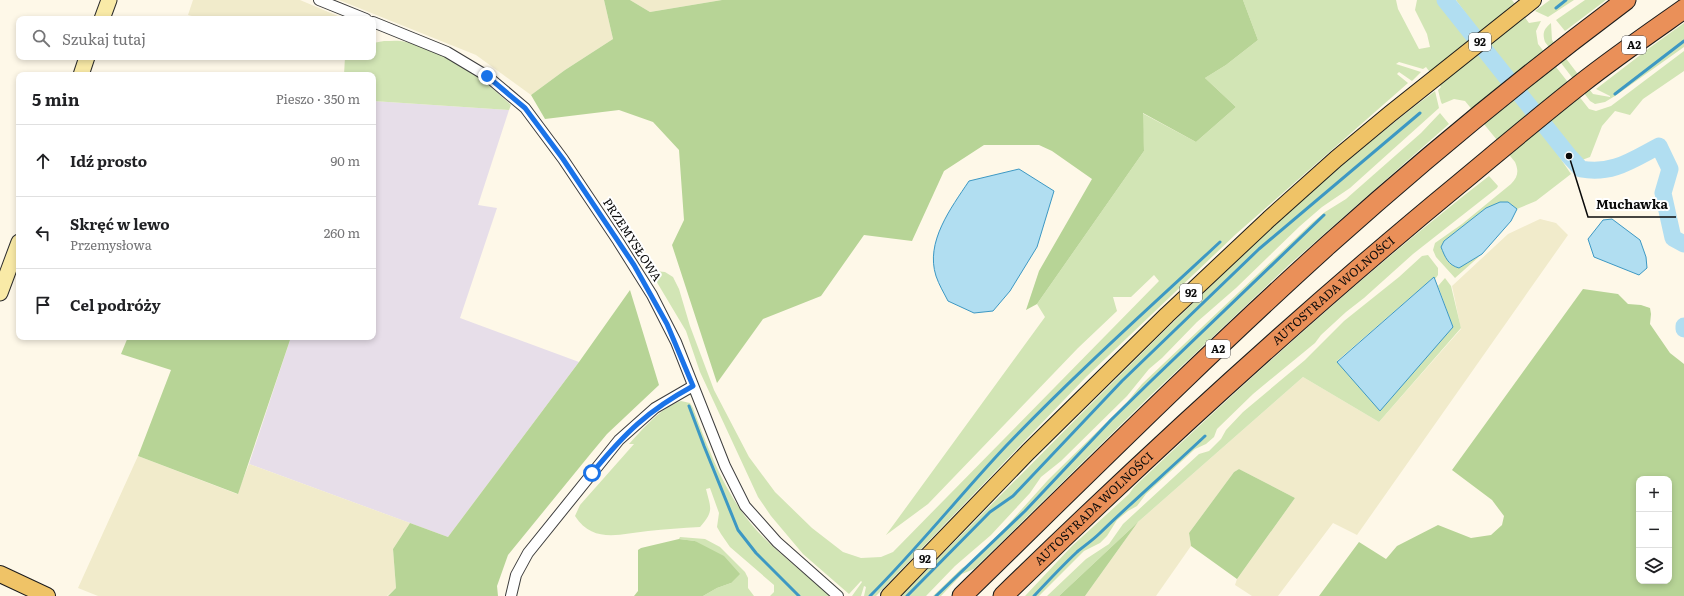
<!DOCTYPE html>
<html lang="pl">
<head>
<meta charset="utf-8">
<style>
	:root { --surface:#fff; --page:#f2f2f2; --text:#202124; --muted:#757577; --line:#e0e0e0 }
	body { margin:0; font-family:Literata,serif; background:var(--page); color:var(--text) }
	.controls { position:absolute; right:12px; bottom:12px; display:grid; overflow:hidden; border-radius:8px; box-shadow:0 2px 6px #0003 }
	.controls button { width:36px; height:36px; display:grid; place-items:center; padding:0; border:0; border-bottom:1px solid var(--line); background:var(--surface); color:var(--text); font:20px sans-serif }
	.stop { position:absolute; width:12px; height:12px; margin:-9px; border:3px solid #1a73e8; border-radius:50%; background:#fff }
	.stop.end { background:#1a73e8; border-color:#fff; box-shadow:0 1px 4px #0008 }
	.list { margin:0; padding:0; list-style:none }
	h2 { display:flex; justify-content:space-between; align-items:center; height:52px; margin:0; padding:0 16px; font-size:17px }
	h2 small { font-size:13px; font-weight:400; color:var(--muted) }
	.list li { display:grid; grid-template-columns:26px 1fr auto; gap:12px; align-items:center; box-sizing:border-box; height:72px; padding:0 16px; border-top:1px solid var(--line) }
	.list b { display:block; font-size:15px; white-space:nowrap }
	.list p { margin:0; font-size:13px; white-space:nowrap; color:var(--muted) }
	.list em { font-size:13px; font-style:normal; color:var(--muted) }
	.icon { flex:none; width:22px; height:22px; fill:none; stroke:currentColor; stroke-width:2; stroke-linecap:round; stroke-linejoin:round }
	.map { position:relative; flex:none; width:1684px; height:596px; overflow:hidden }
	.search { position:absolute; background:var(--surface); box-shadow:0 2px 6px #0003; left:16px; top:16px; width:360px; height:44px; display:flex; align-items:center; gap:10px; box-sizing:border-box; padding:0 14px; border-radius:8px; color:var(--muted); font-size:15px }
	.panel { position:absolute; background:var(--surface); box-shadow:0 2px 6px #0003; left:16px; top:72px; width:360px; height:268px; border-radius:8px }
	.map>svg:first-child { display:block }
	.industrial { fill:#e7dee9 }
	.farmland { fill:#f1ebcb }
	.green { fill:#d2e5b5 }
	.forest { fill:#b7d496; fill-rule:evenodd }
	.water { fill:#b1def1; stroke:#3d98c3 }
	.lines { fill:none; stroke-linecap:round; stroke-linejoin:round }
	.stream { stroke:#3d98c3; stroke-width:3 }
	.river { stroke:#b1def1; stroke-width:17 }
	.minor-casing { stroke:#3d3d3d; stroke-width:12 }
	.secondary-casing { stroke:#2c2c2c; stroke-width:17 }
	.primary-casing { stroke:#1b1b1b; stroke-width:18 }
	.motorway-casing { stroke:#1b1b1b; stroke-width:21 }
	.minor { stroke:#fff; stroke-width:10 }
	.secondary { stroke:#f9eaa7; stroke-width:15 }
	.primary { stroke:#efc367; stroke-width:16 }
	.motorway { stroke:#ea9059; stroke-width:19 }
	.route { stroke:#1a73e8; stroke-width:5 }
	.labels { text-anchor:middle; stroke-width:4; stroke-linejoin:round; paint-order:stroke }
	.shield { fill:#fff; stroke:#545454; stroke-width:1 }
	.shield-label { font-size:11px; font-weight:bold; fill:#0a0a0a }
	.street-label { font-size:12px; fill:#0a0a0a; stroke:#fff }
	.leader { fill:none; stroke:#0a0a0a; stroke-width:1.5 }
	.callout-dot { fill:#0a0a0a; stroke:#fff; stroke-width:1.5 }
	.callout-label { font-size:13px; text-anchor:middle; font-weight:bold; fill:#0a0a0a; stroke:#fff; stroke-width:4; stroke-linejoin:round; paint-order:stroke }
</style>
</head>
<body>
<div class="map">
<svg width="1684" height="596" viewBox="0 0 1684 596">
	<rect width="100%" height="100%" fill="#fef8e8"/>
	<path class="industrial" d="M373 101 509 110 478 205 497 208 460 318 579 362 448 537 249 464 291 337H373Z"/>
	<path class="farmland" d="M193 0H300L345 19H204L188 15Z
		M339 0H604L613 39 565 70 531 95 476 55Z
		M630 0H722L650 12Z
		M1540 219 1556 223 1568 235 1357 535 1333 523 1278 596H1252L1235 585 1237 579 1295 498 1239 469 1234 472 1189 533 1191 546 1156 596H1085L1138 522 1303 377 1379 422 1461 329 1452 286 1508 234Z
		M138 456 237 494 249 464 410 523 393 549 396 588 387 596H98L78 588Z"/>
	<path class="green" d="M1243 0H1396L1398 9 1419 49 1430 47 1427 34 1415 10 1417 0H1439L1556 152 1571 174 1536 201 1517 209 1508 202 1486 208 1465 226 1466 264 1482 254 1455 278 1436 257 1433 250 1435 243 1462 224 1511 184C1518 177 1519 171 1515 162L1465 101 1454 99 1442 104 1441 102 1438 90 1441 87 1426 67 1423 69 1399 62 1396 64 1421 72 1412 81 1399 72 1397 74 1408 83 1236 234 1086 377 876 596H864L866 587 864 586 861 596H852L862 582 861 581 849 594 803 554 771 516 758 497 700 372 686 331 652 274 655 271 665 272 673 277 679 289 690 326 714 390 749 457 775 492 812 528 843 552 861 558 881 557 893 552 1159 281 1154 275 1131 297H1113L1117 311 1078 348 928 504 886 535 1045 317 1037 304 1144 151 1142 113 1196 142 1236 107 1205 78 1226 65 1258 40Z
		M1456 0H1512L1529 23 1541 21 1536 31 1538 44 1589 109 1596 111 1611 106 1684 51V71L1643 99 1630 115 1615 111 1602 126 1590 157 1582 160 1495 53Z
		M1550 0H1574L1548 17 1535 11Z
		M1585 0H1606L1565 31 1556 20Z
		M1551 23 1552 40 1593 94 1610 97V96L1596 89 1652 46 1684 23V47L1615 96 1605 102 1595 104 1590 101 1545 42C1542 33 1544 29 1551 23Z
		M384 41C391 41 399 40 406 42 447 50 481 77 511 105L509 110 373 101V75H344L345 57H373V43Z
		M1435 91 1439 108 1350 188 1322 207 1300 226 1236 288 1197 322 1162 358 1149 369 1127 396 1061 461 1041 477 1030 493 991 535 955 566 926 596H901C978 518 1055 440 1133 362 1229 267 1326 172 1435 91Z
		M1440 113 1449 124 1290 264 1150 396 974 569 962 574 941 596H933L962 568 968 565 1004 529 1048 480 1127 402 1142 384 1313 222 1325 212 1346 199 1421 133Z
		M1489 176 1498 186 1497 188 1413 254 1364 298 1346 312 1321 335 1315 343 1253 394 1217 429 1214 437 1206 444 1195 449 1146 494 1137 506 1128 511 1117 520 1107 536 1100 543 1084 551 1039 596H1025L1072 546 1129 494 1134 487C1249 379 1365 272 1489 176Z
		M1428 255 1438 268V275L1435 279 1434 277 1337 361 1453 327 1438 286 1445 278 1451 286 1461 328 1379 422 1303 377 1138 522 1059 596H1047L1086 559 1109 544 1123 524 1199 454 1209 451 1221 439 1226 430 1243 412 1305 360 1344 321 1399 277 1422 256Z
		M681 401 690 403 693 408C710 454 728 502 763 537 784 558 808 576 830 596H770L774 592V585L730 547 721 534 717 527 719 513 710 488 706 489C711 509 714 511 700 527 682 528 665 529 648 531 620 534 593 544 575 516L580 505 634 444H629C644 428 660 408 681 401Z
		M680 537 705 539 720 547 745 572 748 578V588L754 596H703L717 588 731 583 695 541 679 539Z"/>
	<path class="forest" d="M604 0H630L650 12 722 0H1243L1258 40 1226 65 1205 78 1236 107 1196 142 1143 113 1144 151 1037 304 1026 310 1039 271 1092 179 1052 151 1039 145H984L944 171 912 241 864 235 821 296 763 319 717 383 672 245 684 220 679 150 653 122 619 110 545 119 531 95 565 70 613 39Z
		M1583 289 1618 294 1628 304 1641 305 1650 308 1651 314 1650 324 1670 353 1684 364V596H1319L1359 542 1386 559 1397 546 1438 525 1471 538 1491 535 1502 525 1504 516 1492 500 1452 470ZM1639 479H1669V581H1639Z
		M630 290 659 385 607 434 592 452 508 555 497 586 498 596H388L396 588 393 549 410 523 448 537 579 362Z
		M128 337H291L238 494 138 456 171 370 121 354Z
		M1239 469 1295 498 1237 579 1191 546 1189 533 1234 472Z
		M1138 522 1085 596H1059Z
		M679 539 695 541 724 556 740 574 731 583 717 588 703 596H634L638 591V550L641 548Z"/>
	<path class="water" d="M1019 169 1054 191 1037 247 1010 291 993 311 974 313 948 301C944 293 939 285 936 276 925 242 951 208 969 181Z
		M1500 202H1508L1517 209 1511 221 1482 254 1459 268C1448 265 1445 257 1441 247L1444 241 1486 208Z
		M1612 219 1640 240 1646 257 1647 268 1639 275 1594 257 1588 239 1603 220Z
		M1434 277 1453 327 1380 411 1337 362Z"/>
	<g class="lines">
		<path class="stream" d="M1556 8 1566 0
			M1615 94 1684 41
			M689 406 704 446 738 530 756 553 799 596
			M870 596C918 548 960 495 1006 446 1074 375 1148 309 1220 242
			M907 596 990 512 1013 496 1122 381 1259 249 1420 113
			M936 596 1025 511 1111 420 1152 380 1324 215
			M1034 596C1048 581 1062 566 1077 552 1084 546 1093 540 1100 533 1134 500 1170 469 1205 436"/>
		<path class="river" d="M1445 0 1569 156 1581 169C1612 175 1632 160 1659 146L1670 169 1663 193 1673 238 1684 244
			M1684 326V329"/>
		<g class="minor-casing">
			<path id="minor" d="M319 0 366 19
				M373 22 447 52 487 76 525 108 563 159 618 241 652 295 676 342 725 466 745 506 777 542 838 596
				M511 596 516 575 528 553 619 440 655 408 693 386"/>
		</g>
		<g class="secondary-casing">
			<path id="secondary" d="M102 19 109 0
				M81 75 87 57
				M0 293 19 242"/>
		</g>
		<g class="primary-casing">
			<path id="primary" d="M0 574 47 596
				M889 596 1028 452 1167 315 1269 219 1336 159 1390 114 1533 0"/>
		</g>
		<g class="motorway-casing">
			<g id="motorway">
				<path d="M962 596C1083 478 1203 358 1328 245 1424 159 1523 77 1626 0"/>
				<path id="s1" d="M1003 596C1150 453 1301 314 1459 184 1500 150 1540 116 1582 83 1615 57 1650 33 1684 9"/>
			</g>
		</g>
		<use href="#minor" class="minor"/>
		<use href="#secondary" class="secondary"/>
		<use href="#primary" class="primary"/>
		<use href="#motorway" class="motorway"/>
	</g>
	<g class="lines">
		<path class="route" d="M487 76 525 108 563 159 634 265 667 324 693 386C647 411 625 433 592 473"/>
	</g>
	<g class="labels">
		<g class="shield">
			<rect x="1469" y="33" width="22" height="18" rx="3"/>
			<rect x="1622" y="36" width="24" height="18" rx="3"/>
			<rect x="1180" y="284" width="22" height="18" rx="3"/>
			<rect x="1206" y="340" width="24" height="18" rx="3"/>
			<rect x="914" y="550" width="22" height="18" rx="3"/>
		</g>
		<g class="shield-label">
			<text x="1480" y="46">92</text>
			<text x="1634" y="49">A2</text>
			<text x="1191" y="297">92</text>
			<text x="1218" y="353">A2</text>
			<text x="925" y="563">92</text>
		</g>
		<g class="street-label">
			<text transform="translate(632 240) rotate(57)" y="4">PRZEMYSŁOWA</text>
			<text dy="4" stroke="none"><textPath href="#s1" startOffset="450">AUTOSTRADA WOLNOŚCI</textPath></text>
			<text dy="4" stroke="none"><textPath href="#s1" startOffset="126">AUTOSTRADA WOLNOŚCI</textPath></text>
		</g>
	</g>
	<path class="leader" d="M1569 156L1588 217H1676"/>
	<circle class="callout-dot" cx="1569" cy="156" r="4"/>
	<g class="callout-label">
		<text x="1632" y="209">Muchawka</text>
	</g>
</svg>
<div class="controls">
<button>+</button>
<button>−</button>
<button><svg class="icon" aria-label="layers" viewBox="0 0 24 24"><path d="M12 4l9 5-9 5-9-5zM3 14l9 5 9-5"/></svg></button>
</div>
<div class="stop" style="left:592px;top:473px"></div>
<div class="stop end" style="left:487px;top:76px"></div>
<div class="search"><svg class="icon" aria-label="search" viewBox="0 0 24 24"><circle cx="10" cy="10" r="6"/><path d="M15 15l6 6"/></svg>Szukaj tutaj</div>
<section class="panel">
<h2>5 min<small>Pieszo · 350 m</small></h2>
<ul class="list">
<li><svg class="icon" aria-label="ahead" viewBox="0 0 24 24"><path d="M12 20V5M6 11l6-6 6 6"/></svg><div><b>Idź prosto</b></div><em>90 m</em></li>
<li><svg class="icon" aria-label="left" viewBox="0 0 24 24"><path d="M17 20v-9H6M10 6l-5 5 5 5"/></svg><div><b>Skręć w lewo</b><p>Przemysłowa</p></div><em>260 m</em></li>
<li><svg class="icon" aria-label="arrive" viewBox="0 0 24 24"><path d="M6 21V4h12l-3 4 3 4H6"/></svg><div><b>Cel podróży</b></div></li>
</ul>
</section>
</div>
</body>
</html>
